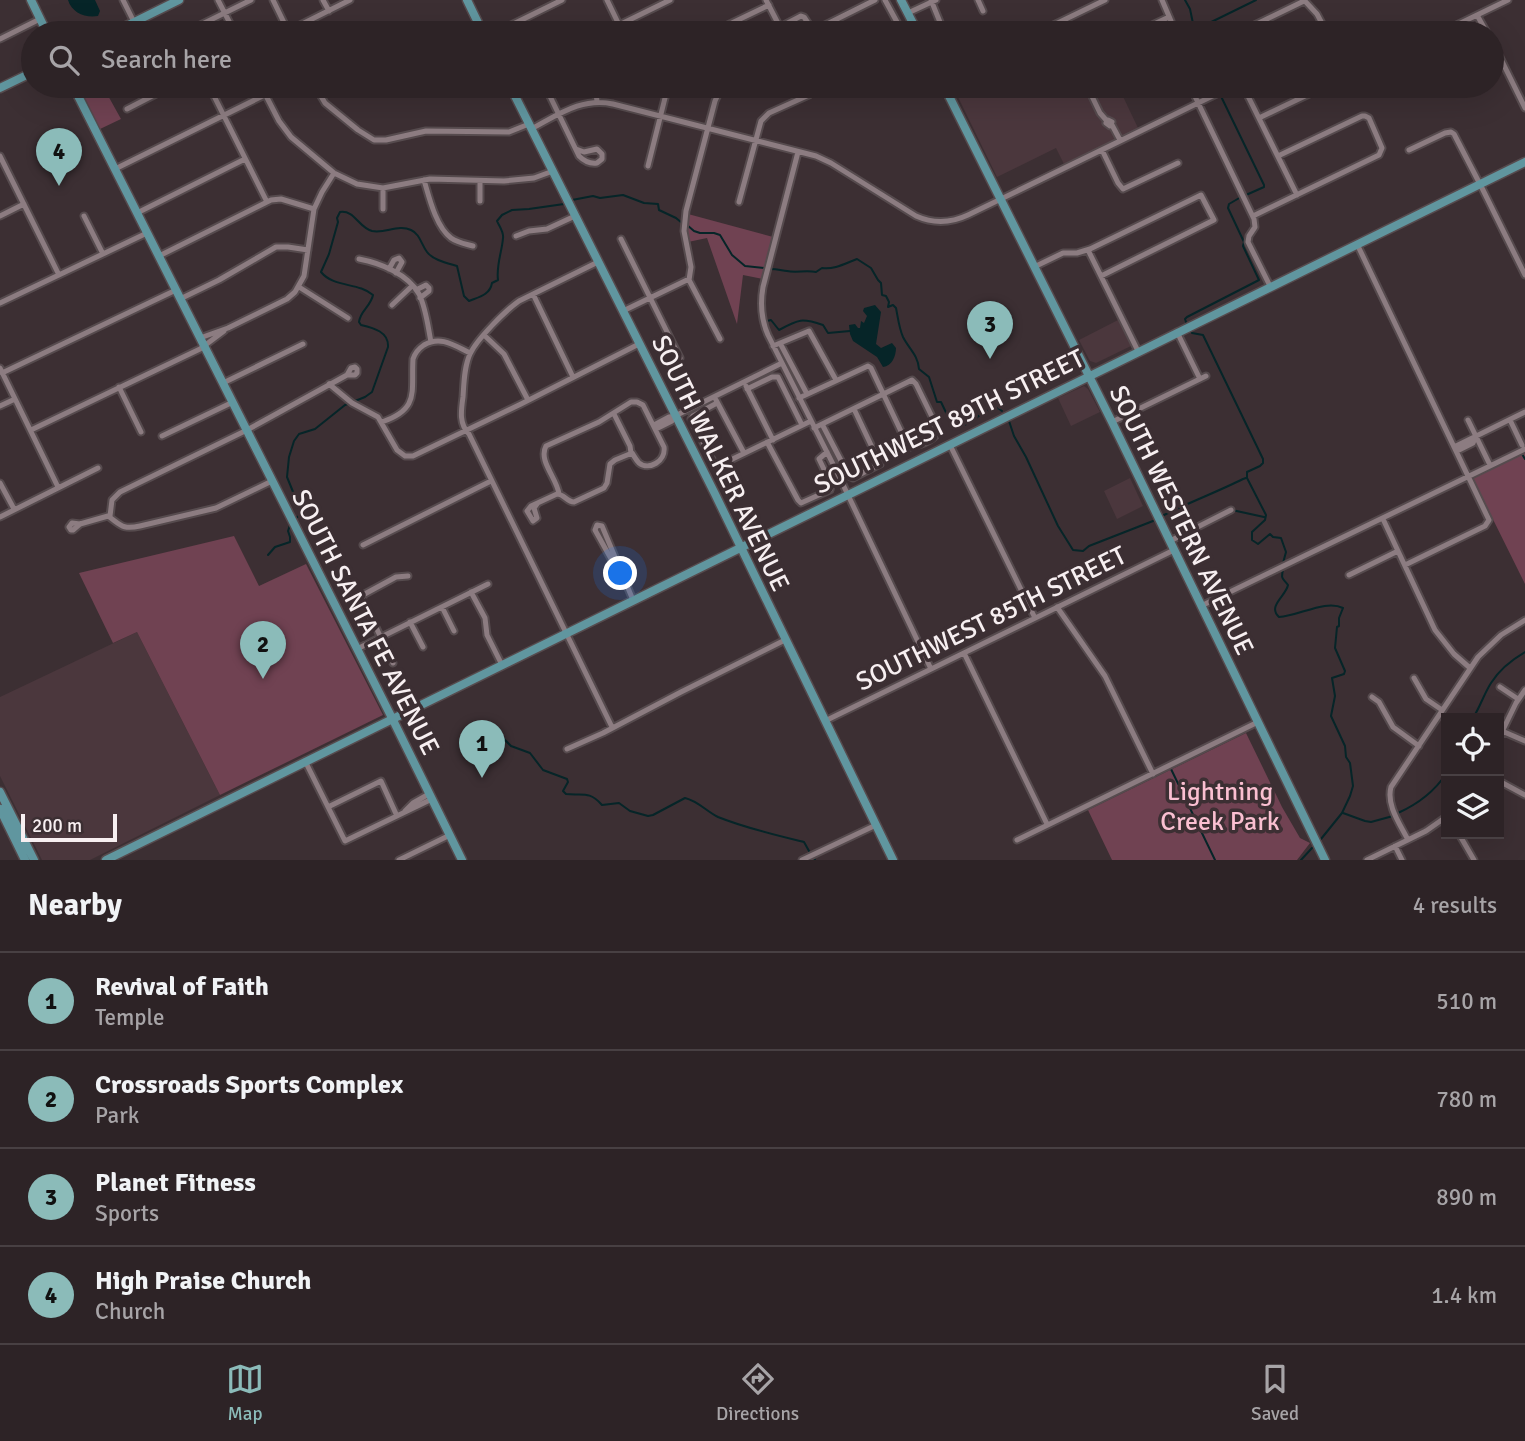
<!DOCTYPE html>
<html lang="en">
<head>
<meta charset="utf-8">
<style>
	:root { --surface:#2d2326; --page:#352b2e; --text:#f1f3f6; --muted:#a7a4a7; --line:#484043; --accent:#8bbbb9 }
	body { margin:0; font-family:Signika,sans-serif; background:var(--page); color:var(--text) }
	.controls { position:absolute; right:21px; bottom:21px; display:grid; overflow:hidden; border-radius:0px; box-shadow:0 7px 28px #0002 }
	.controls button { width:63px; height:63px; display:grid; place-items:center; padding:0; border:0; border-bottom:2px solid var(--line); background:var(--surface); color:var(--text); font:35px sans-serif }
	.scale { position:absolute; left:21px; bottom:18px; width:96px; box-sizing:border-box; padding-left:7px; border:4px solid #f7eff1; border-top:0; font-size:19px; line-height:24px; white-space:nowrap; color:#f7eff1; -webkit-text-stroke:5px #3c2f33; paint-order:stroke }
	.you { position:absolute; left:621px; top:574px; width:24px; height:24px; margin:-18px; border:5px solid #fff; border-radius:50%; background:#1a73e8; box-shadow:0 0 0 10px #1a73e833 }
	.badge { display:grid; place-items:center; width:46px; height:46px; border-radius:50%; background:var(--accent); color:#111; font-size:23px; font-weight:700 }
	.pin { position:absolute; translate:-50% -58px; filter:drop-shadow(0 2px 4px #0008) }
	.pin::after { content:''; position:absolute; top:37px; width:24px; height:21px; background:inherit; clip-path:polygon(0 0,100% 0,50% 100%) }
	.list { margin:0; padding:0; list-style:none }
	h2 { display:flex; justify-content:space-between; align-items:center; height:91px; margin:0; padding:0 28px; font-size:30px }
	h2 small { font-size:23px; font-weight:400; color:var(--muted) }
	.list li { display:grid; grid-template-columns:46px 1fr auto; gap:21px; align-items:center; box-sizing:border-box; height:98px; padding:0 28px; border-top:2px solid var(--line) }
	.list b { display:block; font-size:26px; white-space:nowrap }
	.list p { margin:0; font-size:23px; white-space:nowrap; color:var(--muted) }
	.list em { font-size:23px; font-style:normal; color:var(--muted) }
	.icon { flex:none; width:38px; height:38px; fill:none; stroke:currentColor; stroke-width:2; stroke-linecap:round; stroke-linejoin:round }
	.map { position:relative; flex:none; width:1525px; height:860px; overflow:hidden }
	.search { position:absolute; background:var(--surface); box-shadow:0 7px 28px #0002; left:21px; right:21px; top:21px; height:77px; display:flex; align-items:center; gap:18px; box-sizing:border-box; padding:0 24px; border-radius:38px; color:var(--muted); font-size:26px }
	.sheet { height:483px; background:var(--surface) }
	nav { display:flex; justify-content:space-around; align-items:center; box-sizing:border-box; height:98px; border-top:2px solid var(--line); background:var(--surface); font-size:19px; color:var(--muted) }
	nav a { display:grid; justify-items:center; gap:4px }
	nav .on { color:var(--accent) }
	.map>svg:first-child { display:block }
	.built { fill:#4b373d }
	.green { fill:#704252 }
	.water { fill:#062528 }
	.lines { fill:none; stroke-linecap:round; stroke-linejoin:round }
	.stream { stroke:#062528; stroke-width:2 }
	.minor-casing { stroke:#564b4e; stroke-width:9 }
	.major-casing { stroke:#564b4e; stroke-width:11 }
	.minor { stroke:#8c7c81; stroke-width:5 }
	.major { stroke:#60969f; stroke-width:8 }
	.labels { text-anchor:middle; stroke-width:7; stroke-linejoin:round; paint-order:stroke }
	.street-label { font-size:26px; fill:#f7eff1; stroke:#3c2f33 }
	.park-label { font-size:26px; fill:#fabfd1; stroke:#3c2f33 }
</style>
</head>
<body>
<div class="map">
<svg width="1525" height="860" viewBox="0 0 1525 860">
	<rect width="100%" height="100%" fill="#3c2f33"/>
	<path class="built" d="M982 86H1118L1138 128 1064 164 1056 148 997 177 958 97Z
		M1118 320 1131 346 1096 363 1090 361 1079 340Z
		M1084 386 1088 389 1100 412 1071 426 1058 398Z
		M1130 478 1143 506 1117 519 1104 491Z
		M137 632 220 795 90 860H42L0 776V697Z"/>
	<path class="green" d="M79 86H117L106 92 121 119 100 129Z
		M688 214 773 237 763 279 743 275 737 324 707 238 688 242 685 230Z
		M1525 451V584L1473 479 1474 477Z
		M234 536 259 586 306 564 383 715 220 795 137 632 113 643 79 573Z
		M1246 733 1282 807 1300 838 1310 843 1297 860H1112L1088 810Z"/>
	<path class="water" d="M68 0H95L100 11 98 16C85 18 72 13 68 0Z
		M875 305 881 312 876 344 881 348 892 343 896 348C896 356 892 366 883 367L877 357 853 341 850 334 849 325 855 324 858 328H860L861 321 864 323 867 316 863 311 864 308Z"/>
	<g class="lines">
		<path class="stream" d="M1185 0 1190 9 1195 33
			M1195 30 1256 0
			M1216 86 1264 185V187L1246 195
			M572 200 593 196 600 198 623 195 644 203 658 204 659 210 676 218 682 223
			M687 225 694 231 700 233H714L720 235 732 255 745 266 765 268
			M770 269C777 269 780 270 787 271 796 273 806 270 816 272L822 268C834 270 846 263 857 259L871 268 878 280 881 283 882 295 886 296 889 302 888 307 893 305 896 308C898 318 899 328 903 337 909 349 918 355 919 369L929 377 937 402H941L952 425C967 429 974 418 986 411 989 410 995 409 998 408L1002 411
			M767 321 771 320 779 330C799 319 802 318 823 325L828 333 850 331
			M1186 322 1185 319 1187 317 1259 280 1243 246 1244 242 1228 208 1229 204 1241 197
			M1190 330 1192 333 1203 335 1263 459V463L1260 466 1247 472V477
			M1009 421 1014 436 1026 457 1058 526 1073 550 1083 551 1089 546 1153 521
			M1522 454 1525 459
			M1247 478 1266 515 1265 520 1252 532V540L1258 544 1270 534 1273 537 1281 538 1286 552 1283 563
			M1232 510 1264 517
			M1164 515C1190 502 1217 492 1243 479L1246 478
			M296 518 300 515V509L287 477 289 457 294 441 299 434 315 429 345 405 365 397 372 392 388 347C389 332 374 328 361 325L359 322C360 311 371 306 373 295 358 282 334 288 321 272L329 254 338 222 337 218 340 212C355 210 358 227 372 231 385 234 398 224 411 230 420 234 421 244 427 252 433 260 447 263 457 266L464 296 469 301C479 297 490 295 492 283L498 280C496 265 502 252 503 238 504 232 499 226 497 221L502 215 512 210 529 209 564 204
			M268 555 275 547 290 542V537L288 531 290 525
			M1283 569C1281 580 1282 577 1288 585 1286 596 1267 606 1279 617 1299 616 1326 599 1343 608L1339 618V626L1337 627 1335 648 1345 671 1344 674 1332 678 1335 696 1331 716 1345 746 1346 757 1350 763 1353 786 1350 796 1342 813 1321 839
			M1473 718C1480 707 1484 694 1491 683 1499 670 1513 659 1525 652
			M467 732 494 734 503 738 511 746 530 753 543 770 567 779 568 782 563 791 566 794C582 796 589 790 602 805L619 803 630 811 648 816 653 815 685 798C698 801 706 811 718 817 745 828 775 835 804 842L809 851
			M1171 769 1215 860
			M1343 813 1365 821 1371 822 1393 816
			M1398 813C1418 804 1434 792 1446 774
			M814 858 815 860
			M1301 860 1312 848"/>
		<g class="minor-casing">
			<path id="minor" d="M123 0 134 22
				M218 0 235 33
				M273 0 289 33
				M323 0 329 11
				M607 0 623 33
				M766 0 783 33
				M885 0 903 33
				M931 0 944 32 942 33
				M978 0 983 11
				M1162 0 1171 21 1174 33
				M1304 0 1317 14 1327 33
				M908 13 936 0
				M1477 15 1487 33
				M619 25 670 0
				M780 27 801 16 804 17 812 29 821 28
				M288 31 350 0
				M184 33 251 0
				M495 33 562 0
				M711 33 769 5
				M823 33 821 27 875 0
				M1037 33 1105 0
				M1135 33 1169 17
				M1238 33 1304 1
				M1440 33 1508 0
				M0 39 40 19
				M1492 41 1525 108
				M209 86 267 202
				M261 86 279 121 291 137 334 173 357 184 383 188 430 179 504 181 534 178 553 171
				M315 86 325 103 358 130 374 140H386L426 131 509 132 529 124
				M431 86H478
				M545 86 579 156C584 161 590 164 597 163L602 159V154L597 149 584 152 576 149
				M595 86 597 101
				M850 86 855 93 871 86
				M1087 86 1100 113 1107 121
				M1190 86 1254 219 1255 227 1249 236 1248 242 1270 286
				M1243 86 1297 195
				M1401 86 1403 89
				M127 109 158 93 154 86
				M1259 118 1326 86
				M1108 120 1112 122 1110 126 1106 123Z
				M1112 125 1120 140
				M531 129C558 115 582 97 613 104L816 156 831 163 916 216C934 224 951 223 968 215L1233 86
				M1102 150 1118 183 1123 189 1178 163
				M1409 150 1445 133 1451 132 1454 134 1483 190 1525 275
				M798 152 763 287C760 304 761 319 768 335L837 472 931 669
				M0 156 59 275
				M648 166 668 86
				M115 169 283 86
				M424 180C429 197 436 227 451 238 458 243 466 244 473 246
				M480 181V201
				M383 188V209
				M739 202 761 121 769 113 809 95 812 91 810 86
				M137 213 245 159
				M0 216 24 204
				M84 216 103 254
				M1253 216 1379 155 1382 148 1369 118 1365 116H1362L1278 156
				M516 236 529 231 547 229 575 216
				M621 239 680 358
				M1357 244 1489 520 1485 526 1405 565
				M1088 250 1138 351
				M159 256 271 200 281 199 314 209
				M359 259C380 263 408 274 419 294 426 308 428 327 431 342
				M598 262 519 301C505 311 477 339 470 354 464 367 464 383 463 397 461 411 459 424 469 434L612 727
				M1034 267 1063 253H1077L1090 249 1201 195 1214 220 1101 276
				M389 269 394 260 399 258 402 262 396 273
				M299 287 348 318
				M416 290 426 285 429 288V291L420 298
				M533 294 573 377
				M180 299 219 280 276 247H288L308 250
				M0 303 147 233
				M392 305 412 286
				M623 311 689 279
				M1177 332 1200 379
				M484 335 504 354 528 400
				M200 338 228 328 287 299 295 292 304 276 314 209 322 192 334 173
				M720 339 689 280 691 267 684 231 686 211 715 101 722 86
				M780 343 807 394
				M773 346 809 331 836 380
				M0 368 58 487
				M2 373 176 290
				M223 383 303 344
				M329 384 352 403 378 417 397 450 405 456H413L521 404 639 344
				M746 386 773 440
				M119 387 141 432
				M747 389 772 377H778L802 425
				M799 398 868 366 871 368 907 444 910 447C920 445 934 440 939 431L916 384 912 380C879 396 847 412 814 428
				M716 400 744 453
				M717 403 693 416 691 419 716 467 811 421
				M0 406 15 399
				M614 414 630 446 631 453
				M1468 420 1489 463
				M1510 420 1522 445
				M382 422C420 409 411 392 413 359 415 353 418 349 424 345 441 335 455 346 470 353
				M1112 422 1206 376
				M822 424 849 476 853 478 880 464 854 409
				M654 425 669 417 675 416 782 363
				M656 429 672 421 675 416
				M31 430 200 349 224 331
				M162 436 233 402
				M767 442 798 500 801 503 830 490 831 484 819 459 827 452
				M950 445 1035 618
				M1454 447 1525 412
				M1457 451 1473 443 1476 436
				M0 483 14 509
				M537 504 534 508 537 518 533 521 527 511 531 506 557 494C564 494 567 502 574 502L604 488 607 483 610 464 615 460 632 453C634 456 636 460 639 463 649 471 666 461 664 447L643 405 637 402H631L599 422 546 446C538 461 557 478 559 494
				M110 516 112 500 120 492 247 430 347 375H355L357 373V369L355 367 351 368 347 375
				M0 517 98 468
				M1383 519 1435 630 1454 654 1470 668
				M80 524 73 530H71L69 527 72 523 80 524 108 516C121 525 122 530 140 526L216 508 272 481
				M1170 541 1231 510
				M363 545 491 481
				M1349 575 1398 551
				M622 577 620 575 595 530 597 525 602 526 633 600
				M471 592 485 618 487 635 502 665
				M1201 606 1525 449
				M442 607 454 631
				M1057 607 1105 676 1153 774
				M410 622 423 647
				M357 649 488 584
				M964 653 1047 824
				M393 663 361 596 396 577 408 576
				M1414 678 1426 699 1442 710
				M1500 687 1518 699
				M1372 697 1379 702 1393 727 1419 746
				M825 721 1174 550
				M1502 731 1525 741
				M1499 738 1516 703 1525 690
				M567 749 603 733 681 692 785 640
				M305 761 345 841 432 799
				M1499 781 1525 795
				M328 807 381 781 397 816
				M405 811 413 803 429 794
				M1459 834 1474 860
				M1017 840 1258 722
				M1408 840C1400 824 1386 805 1391 787L1478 657 1501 635 1525 620
				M1395 846 1402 860
				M399 860 450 835
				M802 860 876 825
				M1367 860 1426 831 1446 817"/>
		</g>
		<g class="major-casing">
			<path id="major" d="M31 0 47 33
				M467 0 483 33
				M901 0 918 33
				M112 33 179 0
				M73 86 392 718 462 860
				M510 86 715 494 893 860
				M944 86 1112 422 1325 860
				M0 88 33 72
				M0 792 34 860
				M0 809 25 860
				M106 860 1525 162"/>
		</g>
		<use href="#minor" class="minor"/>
		<use href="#major" class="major"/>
	</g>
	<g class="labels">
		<g class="street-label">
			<text transform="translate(949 421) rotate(-26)" y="9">SOUTHWEST 89TH STREET</text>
			<text transform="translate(721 463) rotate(64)" y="9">SOUTH WALKER AVENUE</text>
			<text transform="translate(1182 520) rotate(64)" y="9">SOUTH WESTERN AVENUE</text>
			<text transform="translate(991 618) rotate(-26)" y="9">SOUTHWEST 85TH STREET</text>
			<text transform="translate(366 622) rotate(63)" y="9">SOUTH SANTA FE AVENUE</text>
		</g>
		<g class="park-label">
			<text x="1220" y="800">Lightning<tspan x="1220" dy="30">Creek Park</tspan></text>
		</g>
	</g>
</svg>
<div class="controls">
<button><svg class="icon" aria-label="locate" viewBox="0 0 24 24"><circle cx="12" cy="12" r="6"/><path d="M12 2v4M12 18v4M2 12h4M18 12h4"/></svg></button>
<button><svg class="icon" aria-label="layers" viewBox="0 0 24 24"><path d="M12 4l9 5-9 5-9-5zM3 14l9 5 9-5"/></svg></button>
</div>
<div class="scale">200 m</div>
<div class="you"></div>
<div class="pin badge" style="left:482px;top:778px">1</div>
<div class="pin badge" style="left:263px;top:679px">2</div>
<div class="pin badge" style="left:990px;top:359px">3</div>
<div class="pin badge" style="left:59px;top:186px">4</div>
<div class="search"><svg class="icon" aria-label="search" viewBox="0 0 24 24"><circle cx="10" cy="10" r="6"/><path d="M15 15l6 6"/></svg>Search here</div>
</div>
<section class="sheet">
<h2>Nearby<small>4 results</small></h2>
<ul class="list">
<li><span class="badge">1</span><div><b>Revival of Faith</b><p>Temple</p></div><em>510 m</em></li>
<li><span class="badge">2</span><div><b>Crossroads Sports Complex</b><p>Park</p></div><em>780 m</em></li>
<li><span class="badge">3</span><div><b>Planet Fitness</b><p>Sports</p></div><em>890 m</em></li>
<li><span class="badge">4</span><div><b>High Praise Church</b><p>Church</p></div><em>1.4 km</em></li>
</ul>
</section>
<nav>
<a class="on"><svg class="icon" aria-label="map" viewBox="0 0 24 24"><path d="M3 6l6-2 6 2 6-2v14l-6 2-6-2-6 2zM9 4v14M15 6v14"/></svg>Map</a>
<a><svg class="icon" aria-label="directions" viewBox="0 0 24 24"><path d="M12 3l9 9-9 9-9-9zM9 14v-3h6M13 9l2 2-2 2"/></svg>Directions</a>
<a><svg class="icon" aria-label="saved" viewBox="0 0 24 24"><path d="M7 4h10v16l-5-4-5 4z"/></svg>Saved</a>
</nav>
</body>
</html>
